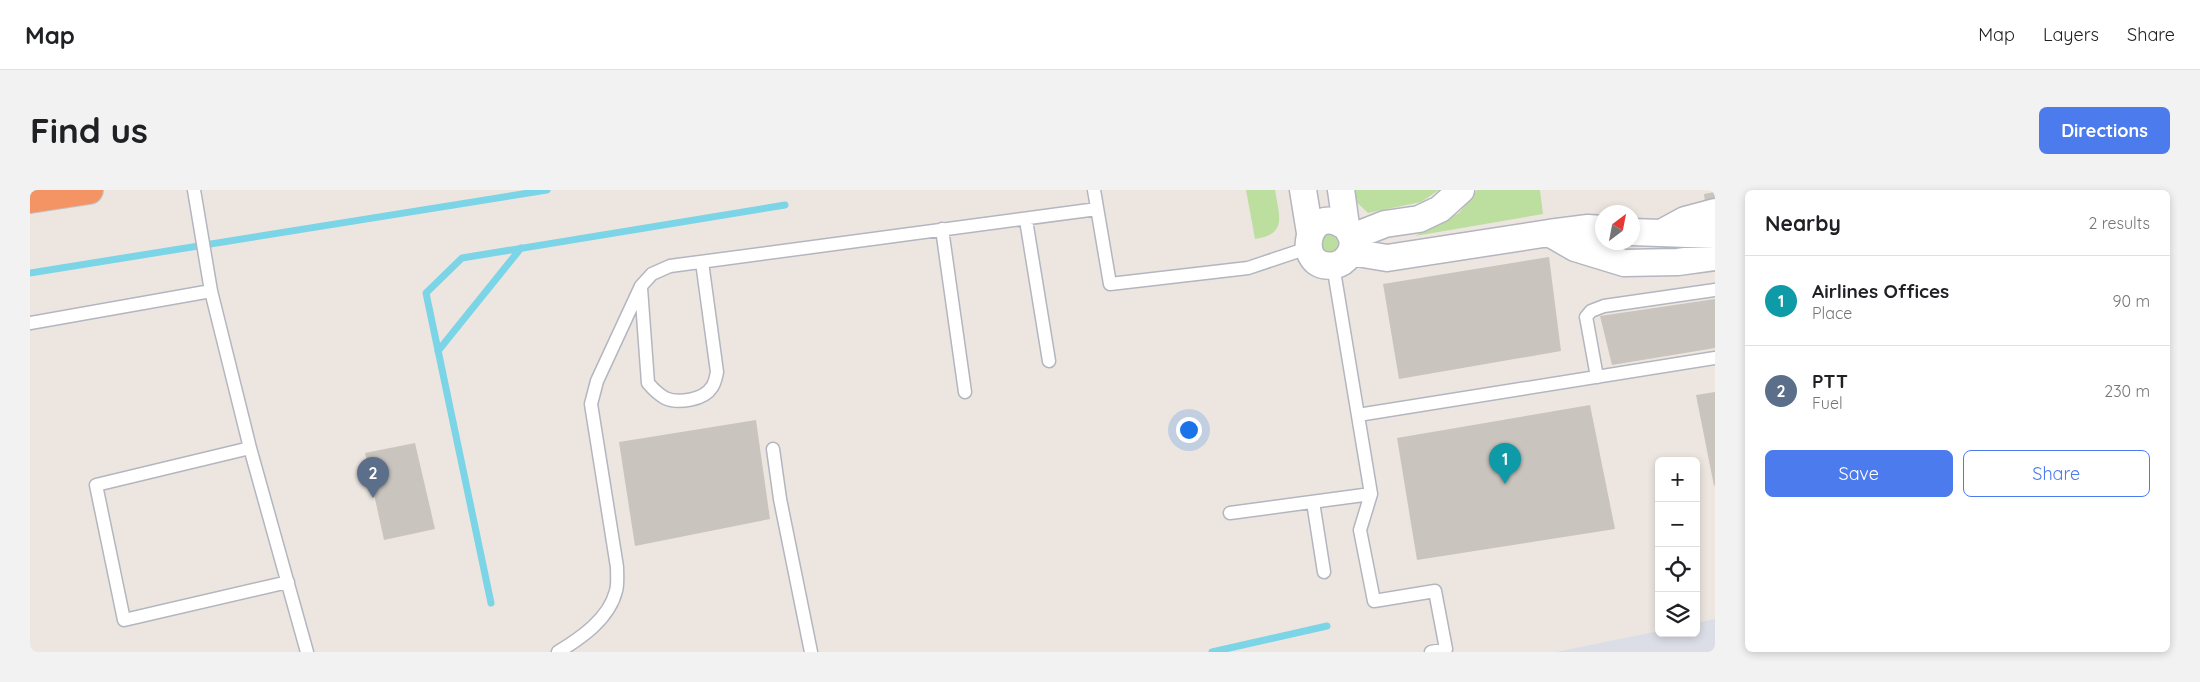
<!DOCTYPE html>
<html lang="en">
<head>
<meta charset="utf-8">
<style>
	:root { --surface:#fff; --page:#f2f2f2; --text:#202124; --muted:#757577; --line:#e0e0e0; --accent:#4c7bee }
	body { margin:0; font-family:Quicksand,sans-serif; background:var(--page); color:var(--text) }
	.controls { position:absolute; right:15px; bottom:15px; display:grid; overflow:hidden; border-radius:8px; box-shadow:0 2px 8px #0003 }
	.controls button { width:45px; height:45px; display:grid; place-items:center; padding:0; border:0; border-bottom:1px solid var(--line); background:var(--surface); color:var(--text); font:25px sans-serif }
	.compass { position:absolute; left:1565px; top:15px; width:45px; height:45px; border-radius:50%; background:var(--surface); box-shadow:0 2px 8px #0003; rotate:32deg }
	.you { position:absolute; left:1158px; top:239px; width:18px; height:18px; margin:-12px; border:4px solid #fff; border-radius:50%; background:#1a73e8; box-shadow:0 0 0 8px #1a73e833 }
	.badge { display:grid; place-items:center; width:32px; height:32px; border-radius:50%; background:var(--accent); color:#fff; font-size:16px; font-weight:700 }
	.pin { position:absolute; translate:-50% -41px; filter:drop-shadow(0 1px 2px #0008) }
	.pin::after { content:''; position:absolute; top:26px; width:18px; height:15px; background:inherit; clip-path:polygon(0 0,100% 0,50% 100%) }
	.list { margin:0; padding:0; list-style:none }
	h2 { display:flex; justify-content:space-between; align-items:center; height:65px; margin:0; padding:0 20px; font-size:21px }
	h2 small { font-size:16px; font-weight:400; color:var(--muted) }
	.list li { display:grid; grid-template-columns:32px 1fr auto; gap:15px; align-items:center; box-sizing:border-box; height:90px; padding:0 20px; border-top:1px solid var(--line) }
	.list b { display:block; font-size:19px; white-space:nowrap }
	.list p { margin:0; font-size:16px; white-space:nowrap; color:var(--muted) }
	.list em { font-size:16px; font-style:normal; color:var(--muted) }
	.actions { display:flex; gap:10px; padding:15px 20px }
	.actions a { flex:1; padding:11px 0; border:1px solid var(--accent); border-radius:8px; text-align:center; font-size:18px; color:var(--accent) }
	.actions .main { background:var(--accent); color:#fff }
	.icon { flex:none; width:28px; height:28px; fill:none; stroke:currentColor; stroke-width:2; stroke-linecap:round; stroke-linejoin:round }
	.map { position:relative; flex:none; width:1685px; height:462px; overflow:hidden; border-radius:8px }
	header { display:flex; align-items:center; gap:30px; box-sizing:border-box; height:70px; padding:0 25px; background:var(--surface); border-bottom:1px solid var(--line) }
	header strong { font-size:24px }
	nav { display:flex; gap:28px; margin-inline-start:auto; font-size:18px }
	.intro { display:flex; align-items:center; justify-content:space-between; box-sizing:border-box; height:120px; padding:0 30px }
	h1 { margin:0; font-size:35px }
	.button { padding:12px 22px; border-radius:8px; background:var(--accent); color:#fff; font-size:18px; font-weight:700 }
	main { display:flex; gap:30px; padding:0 30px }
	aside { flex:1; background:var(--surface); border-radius:8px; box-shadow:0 2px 8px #0003 }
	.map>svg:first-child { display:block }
	.airport { fill:#dbdee6 }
	.green { fill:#bcdfa0 }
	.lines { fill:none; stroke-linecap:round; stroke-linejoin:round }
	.stream { stroke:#7bd5e7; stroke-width:7 }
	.building { fill:#c9c4be }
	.lane-casing { stroke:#b3b6bf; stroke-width:15 }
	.street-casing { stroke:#b3b6bf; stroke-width:29 }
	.highway-casing { stroke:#c4c4c4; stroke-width:30 }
	.lane { stroke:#fff; stroke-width:12 }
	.street { stroke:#fff; stroke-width:26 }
	.highway { stroke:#f49364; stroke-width:28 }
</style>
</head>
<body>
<header>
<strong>Map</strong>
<nav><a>Map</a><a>Layers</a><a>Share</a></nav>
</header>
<div class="intro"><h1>Find us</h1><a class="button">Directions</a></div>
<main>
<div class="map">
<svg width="1685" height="462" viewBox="0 0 1685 462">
	<rect width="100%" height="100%" fill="#ede6e0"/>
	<path class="airport" d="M1685 429V462H1526L1629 441V443H1666V433Z"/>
	<path class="green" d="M1216 0H1245C1249 25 1258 45 1225 49Z
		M1319 0H1409L1391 12 1338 23 1320 6Z
		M1447 0H1510L1513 24 1385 46 1429 23Z
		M1302 40 1314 54 1298 67 1287 52Z"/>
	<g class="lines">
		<path class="stream" d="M0 83 517 0
			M408 161 491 58
			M461 413 396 103 432 68 755 15
			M1182 462 1297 436"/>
	</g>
	<path class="building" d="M1685 2V35L1678 36 1674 4Z
		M1519 67 1531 161 1369 189 1353 94Z
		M1685 109V158L1582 175 1570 126Z
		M1685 202V295L1684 296 1666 205Z
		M1560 215 1585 339 1387 370 1367 248Z
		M726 230 740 329 605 356 589 252Z
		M385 253 405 339 354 350 335 263Z"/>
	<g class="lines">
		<g class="lane-casing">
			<path id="lane" d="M164 0 181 101 220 258 277 462
				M1064 0 1080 94 1218 78 1278 58
				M996 30 1019 171
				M912 39 935 202
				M1303 75 1341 304 1330 340 1344 411 1405 401 1416 459 1401 462
				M611 98 618 193C623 199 628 204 635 208 648 214 674 210 682 197 685 193 686 187 687 182L672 72
				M0 133 181 101
				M1567 187 1557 132 1556 127 1561 121 1574 116 1685 100
				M1328 225 1685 168
				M220 258 66 295 94 430 258 392
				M743 259 750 309 781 462
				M1283 312 1294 382
				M1200 323 1341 304
				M528 462C551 448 579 429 586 401 588 394 587 385 587 377L561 214 567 191 611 96 622 84 640 76 1067 19"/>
		</g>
		<g class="street-casing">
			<path id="street" d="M1273 0 1280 43
				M1311 0C1313 12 1314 23 1316 35 1317 40 1321 44 1322 49 1325 60 1316 73 1305 75 1262 83 1276 7 1317 38
				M1602 42 1685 45
				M1633 42 1655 30 1685 22
				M1519 43 1545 58 1594 73 1648 72 1685 67
				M1322 47 1355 34 1389 29 1410 19 1431 0
				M1321 62 1357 68 1519 43 1558 38 1572 39"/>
		</g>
		<g class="highway-casing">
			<path id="highway" d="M0 9 59 0"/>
		</g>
		<use href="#lane" class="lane"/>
		<use href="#street" class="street"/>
		<use href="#highway" class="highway"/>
	</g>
</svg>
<div class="controls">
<button>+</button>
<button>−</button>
<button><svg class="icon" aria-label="locate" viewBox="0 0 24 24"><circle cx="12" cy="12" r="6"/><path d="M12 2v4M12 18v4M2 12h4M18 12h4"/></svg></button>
<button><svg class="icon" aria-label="layers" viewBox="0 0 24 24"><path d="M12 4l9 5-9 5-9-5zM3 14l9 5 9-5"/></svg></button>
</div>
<svg class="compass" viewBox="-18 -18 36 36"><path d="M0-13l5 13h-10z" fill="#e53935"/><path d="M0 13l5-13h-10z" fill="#757577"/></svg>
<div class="you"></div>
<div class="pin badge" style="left:1475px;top:294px;background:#0f9aa8">1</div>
<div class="pin badge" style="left:343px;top:308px;background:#5c6f8a">2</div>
</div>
<aside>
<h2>Nearby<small>2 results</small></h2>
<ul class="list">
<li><span class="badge" style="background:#0f9aa8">1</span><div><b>Airlines Offices</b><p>Place</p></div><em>90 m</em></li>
<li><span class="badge" style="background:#5c6f8a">2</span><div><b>PTT</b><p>Fuel</p></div><em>230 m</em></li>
</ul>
<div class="actions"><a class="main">Save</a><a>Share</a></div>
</aside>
</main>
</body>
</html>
